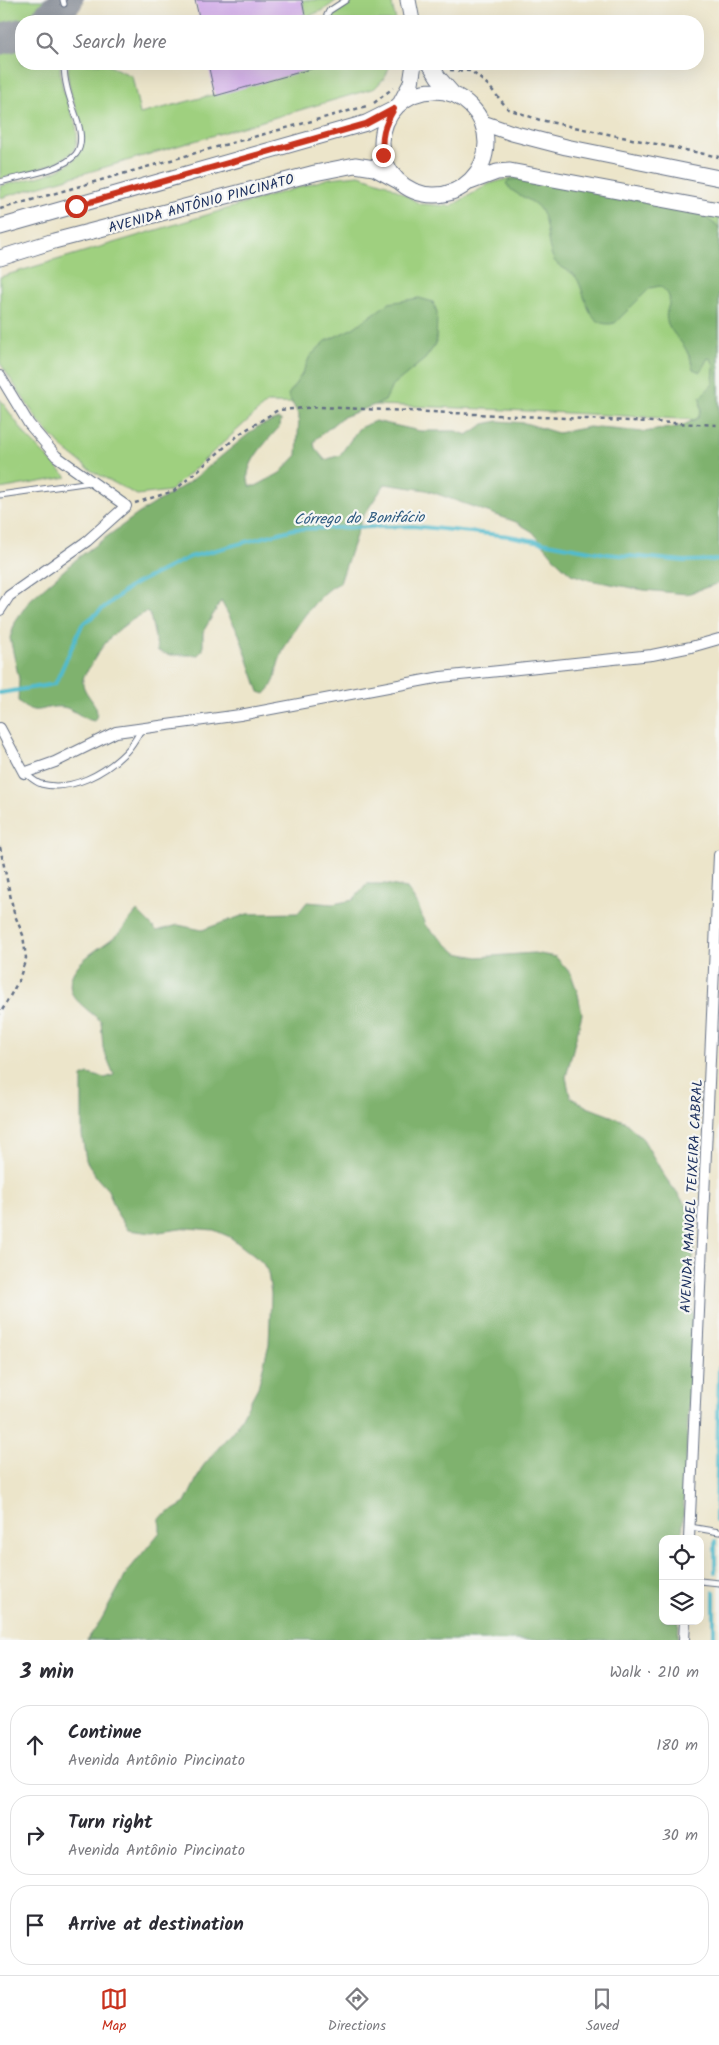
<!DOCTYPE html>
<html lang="en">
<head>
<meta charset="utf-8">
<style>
	:root { --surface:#fff; --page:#f2f2f3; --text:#2b2b33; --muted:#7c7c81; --line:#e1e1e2; --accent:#c8321e }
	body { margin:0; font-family:Kalam,sans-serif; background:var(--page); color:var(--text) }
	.controls { position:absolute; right:15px; bottom:15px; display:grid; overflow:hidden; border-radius:10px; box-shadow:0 5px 20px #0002 }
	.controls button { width:45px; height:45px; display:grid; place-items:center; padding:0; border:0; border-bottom:1px solid var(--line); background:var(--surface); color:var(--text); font:25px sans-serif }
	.stop { position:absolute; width:15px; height:15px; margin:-11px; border:4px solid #c8321e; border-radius:50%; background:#fff }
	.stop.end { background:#c8321e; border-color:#fff; box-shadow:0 1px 5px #0008 }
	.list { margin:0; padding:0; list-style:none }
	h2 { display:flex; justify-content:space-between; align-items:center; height:65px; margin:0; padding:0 20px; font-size:21px }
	h2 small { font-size:16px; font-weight:400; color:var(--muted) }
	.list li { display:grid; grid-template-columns:32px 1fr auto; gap:15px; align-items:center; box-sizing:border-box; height:80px; margin:0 10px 10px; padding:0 10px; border:1px solid var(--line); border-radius:20px }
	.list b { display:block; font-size:19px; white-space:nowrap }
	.list p { margin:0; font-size:16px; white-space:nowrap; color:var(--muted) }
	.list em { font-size:16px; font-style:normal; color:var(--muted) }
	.icon { flex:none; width:28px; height:28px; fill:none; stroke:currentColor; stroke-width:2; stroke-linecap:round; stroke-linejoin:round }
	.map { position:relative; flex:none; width:719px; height:1640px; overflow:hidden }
	.search { position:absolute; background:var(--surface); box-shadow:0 5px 20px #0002; left:15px; right:15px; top:15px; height:55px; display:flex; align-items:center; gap:12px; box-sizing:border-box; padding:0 18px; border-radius:20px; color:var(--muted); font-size:19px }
	.sheet { height:335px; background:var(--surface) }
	nav { display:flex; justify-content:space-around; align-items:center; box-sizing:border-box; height:70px; border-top:1px solid var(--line); background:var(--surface); font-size:14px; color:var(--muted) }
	nav a { display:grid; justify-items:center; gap:2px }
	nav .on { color:var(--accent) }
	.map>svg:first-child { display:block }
	.green { fill:#9fd07f; stroke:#5d806e }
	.forest { fill:#7fb26e; stroke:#4d7066 }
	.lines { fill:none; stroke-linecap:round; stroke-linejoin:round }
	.stream { stroke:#51bbcd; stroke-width:4 }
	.taxiway { stroke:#848a94; stroke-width:32 }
	.building { fill:#cfa5e9 }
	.lane-casing { stroke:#646f84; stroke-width:7 }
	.street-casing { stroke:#646f84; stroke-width:12 }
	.primary-casing { stroke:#646f84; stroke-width:17 }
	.path { stroke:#646f84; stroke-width:2.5; stroke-dasharray:4 4; stroke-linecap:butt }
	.lane { stroke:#fff; stroke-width:5 }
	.street { stroke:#fff; stroke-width:10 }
	.primary { stroke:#fff; stroke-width:15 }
	.route { stroke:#c8321e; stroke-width:6 }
	.labels { text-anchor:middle; stroke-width:4.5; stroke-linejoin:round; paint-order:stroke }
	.street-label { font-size:14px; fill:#1b2f5e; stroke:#f6f6f2 }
	.water-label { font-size:15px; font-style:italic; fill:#2b597f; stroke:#f6f6f2 }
</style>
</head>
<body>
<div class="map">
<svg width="719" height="1640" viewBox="0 0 719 1640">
	<rect width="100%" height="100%" fill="#f6f6f2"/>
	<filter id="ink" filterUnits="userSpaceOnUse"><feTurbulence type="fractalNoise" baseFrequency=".02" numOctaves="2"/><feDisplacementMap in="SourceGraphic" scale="10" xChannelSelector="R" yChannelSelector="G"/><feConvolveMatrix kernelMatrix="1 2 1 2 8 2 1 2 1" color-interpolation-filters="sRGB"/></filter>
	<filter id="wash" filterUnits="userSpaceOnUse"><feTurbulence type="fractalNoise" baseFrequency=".0096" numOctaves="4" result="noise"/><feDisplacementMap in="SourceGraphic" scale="20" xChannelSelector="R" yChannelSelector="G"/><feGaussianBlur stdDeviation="1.12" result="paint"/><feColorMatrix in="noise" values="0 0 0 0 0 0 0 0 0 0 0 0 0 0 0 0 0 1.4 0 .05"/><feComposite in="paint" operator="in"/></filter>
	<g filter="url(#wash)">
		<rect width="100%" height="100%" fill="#ece5ca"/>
		<path class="green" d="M0 0H54C38 15 23 25 1 27Z
			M302 0H337L325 9 305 18Z
			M356 0H391L396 21H331L335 13Z
			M21 45V64H60C59 83 67 102 74 119 77 128 79 141 74 149 65 165 17 174 0 179V53Z
			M69 64H105L132 76 140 114 329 64H390L386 76 375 88 0 198V186C37 176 102 171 79 116 73 100 65 81 69 64Z
			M359 175 387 184 420 204 451 206 489 184 521 175 719 215V421C568 413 418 404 267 403L170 491 137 495 92 471 65 450 39 422 0 363V277L330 178Z
			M0 399 27 437 67 477 0 489Z"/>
		<path class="forest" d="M532 178 699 213 719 227V583L687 594 644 590 589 580 571 574 557 561 533 532 516 522 426 490 385 484 362 518 340 583C319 591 289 634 281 656 274 672 279 680 265 694L259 692 239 634 221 601 203 632V650L198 655H169L158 651 150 615 146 612C120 626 105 639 91 665 89 669 84 674 83 679 80 695 105 705 94 721 82 719 73 708 62 707 41 705 38 719 18 701L19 679 10 638 16 620 30 600 79 557 138 514 191 481 257 427 278 419 281 420 280 426C268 441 240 466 250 486H256L280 473 297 455 299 416 288 395 302 374 310 356 326 341 353 328 389 303 419 298 433 302 437 312 436 344 425 359 392 386 385 401 341 418 316 439 314 443 315 448 325 460 340 455 359 428 375 421 420 431H456L467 435 484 424 498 421 525 423 558 433 589 427 644 432 681 426 698 418 701 410 700 397 713 384 714 365 711 359 708 358 700 372 693 369C692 364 691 358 688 354 684 343 673 335 668 324 661 307 680 301 660 286L650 288 615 323C585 331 586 288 575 276 569 270 558 267 554 260 546 246 549 225 541 211 534 198 512 196 506 183L509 180Z
			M367 884H385L407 888 418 905 425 925 457 953 478 957 534 953 556 957 571 974 578 994 582 1014 566 1077 570 1096 587 1107 624 1121 643 1139 665 1177 694 1216V1253L690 1275V1297L693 1320 682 1539H663V1621H679L678 1640H87L101 1620 128 1571 160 1532V1518L185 1503 203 1466 237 1426 258 1387 269 1344 271 1294 268 1272 262 1262 230 1237 214 1230 187 1228 152 1233 128 1230 118 1215 108 1190 97 1178 86 1160 82 1135V1077L88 1074 105 1078 114 1075 103 1048 101 1021C94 1015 73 1000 71 991 64 963 104 948 120 932 126 925 131 918 137 911L157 931 178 925 202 930 247 914 298 913 307 902 333 904 353 900Z"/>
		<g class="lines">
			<path class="stream" d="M0 693 55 684 82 625 131 586 190 557 294 529 413 526 509 536 607 554 684 561 719 560
				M716 1521 719 1368
				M715 1572V1541
				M714 1640V1592"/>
			<path class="taxiway" d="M45 21 67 0
				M0 39 21 34"/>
		</g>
		<g id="blocks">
			<path class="building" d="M195 0H302L306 21H200Z
				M208 64H318V67L215 96Z"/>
		</g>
	</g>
	<g filter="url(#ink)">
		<use href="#blocks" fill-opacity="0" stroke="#646f84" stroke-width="1"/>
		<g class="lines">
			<g class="lane-casing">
				<path id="lane" d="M63 0 64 4
					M324 21 329 11 346 0
					M0 182C21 176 62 171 76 154 84 143 80 128 76 116 70 99 64 83 64 64
					M0 495 91 482
					M25 773C30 777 35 782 41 784 72 792 105 773 126 752 132 746 137 737 141 730
					M690 1527 719 1532
					M700 1581 719 1583"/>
			</g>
			<g class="street-casing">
				<path id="street" d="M0 376 29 424 56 456 126 506 87 541 9 596 0 610
					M0 728 24 773 55 762 116 732 240 715 441 677 652 655 691 647 719 639
					M689 1539 719 855
					M684 1640 685 1621"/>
			</g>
			<g class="primary-casing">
				<path id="primary" d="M408 0 412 21
					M430 64 438 77 453 94
					M382 143a52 52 0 1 1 104 0a52 52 0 1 1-104 0Z
					M401 102 411 83 414 64
					M483 123 512 133 566 147 719 178
					M470 182 497 172 510 171 719 210
					M0 227 366 123 394 109
					M0 258 54 241 315 173 355 165 374 168 400 182"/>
			</g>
			<path class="path" d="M450 70 471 71 488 85 508 109 540 120 719 157
				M374 103 393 88
				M0 209 213 148 367 106
				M135 503 174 491 241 433 278 410 320 407 719 425
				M0 847 14 913 23 935 26 958 19 980 0 1014"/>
			<use href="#lane" class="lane"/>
			<use href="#street" class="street"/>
			<use href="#primary" class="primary"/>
		</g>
	</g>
	<g class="lines" filter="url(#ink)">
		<path class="route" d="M76 206 366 124 394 109C384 126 381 135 383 155"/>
	</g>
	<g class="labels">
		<g class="street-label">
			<text transform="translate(201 203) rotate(-15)" y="5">AVENIDA ANTÔNIO PINCINATO</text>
			<text transform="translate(691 1196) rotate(-87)" y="5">AVENIDA MANOEL TEIXEIRA CABRAL</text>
		</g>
		<g class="water-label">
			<text transform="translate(359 518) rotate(-1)" y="5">Córrego do Bonifácio</text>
		</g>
	</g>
</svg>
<div class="controls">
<button><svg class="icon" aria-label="locate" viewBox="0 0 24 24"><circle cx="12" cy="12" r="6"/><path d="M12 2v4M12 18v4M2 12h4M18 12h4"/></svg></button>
<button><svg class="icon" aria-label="layers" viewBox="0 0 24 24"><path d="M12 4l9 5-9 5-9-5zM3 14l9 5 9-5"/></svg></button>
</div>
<div class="stop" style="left:76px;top:206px"></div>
<div class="stop end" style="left:383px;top:155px"></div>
<div class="search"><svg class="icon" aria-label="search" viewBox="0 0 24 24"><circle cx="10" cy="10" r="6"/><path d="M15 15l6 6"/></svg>Search here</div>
</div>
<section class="sheet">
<h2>3 min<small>Walk · 210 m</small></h2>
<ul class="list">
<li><svg class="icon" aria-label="ahead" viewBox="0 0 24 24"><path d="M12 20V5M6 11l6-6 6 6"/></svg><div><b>Continue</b><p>Avenida Antônio Pincinato</p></div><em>180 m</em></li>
<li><svg class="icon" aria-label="right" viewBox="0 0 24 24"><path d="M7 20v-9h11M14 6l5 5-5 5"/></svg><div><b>Turn right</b><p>Avenida Antônio Pincinato</p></div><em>30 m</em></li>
<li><svg class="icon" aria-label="arrive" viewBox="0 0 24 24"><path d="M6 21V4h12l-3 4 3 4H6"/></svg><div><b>Arrive at destination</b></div></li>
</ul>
</section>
<nav>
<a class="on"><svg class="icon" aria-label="map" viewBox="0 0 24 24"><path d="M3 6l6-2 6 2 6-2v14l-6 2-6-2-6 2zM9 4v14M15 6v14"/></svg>Map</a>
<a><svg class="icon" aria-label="directions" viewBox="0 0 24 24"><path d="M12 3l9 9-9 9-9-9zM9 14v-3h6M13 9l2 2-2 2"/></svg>Directions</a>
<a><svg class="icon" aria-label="saved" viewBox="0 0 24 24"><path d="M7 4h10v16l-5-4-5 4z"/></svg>Saved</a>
</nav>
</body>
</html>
